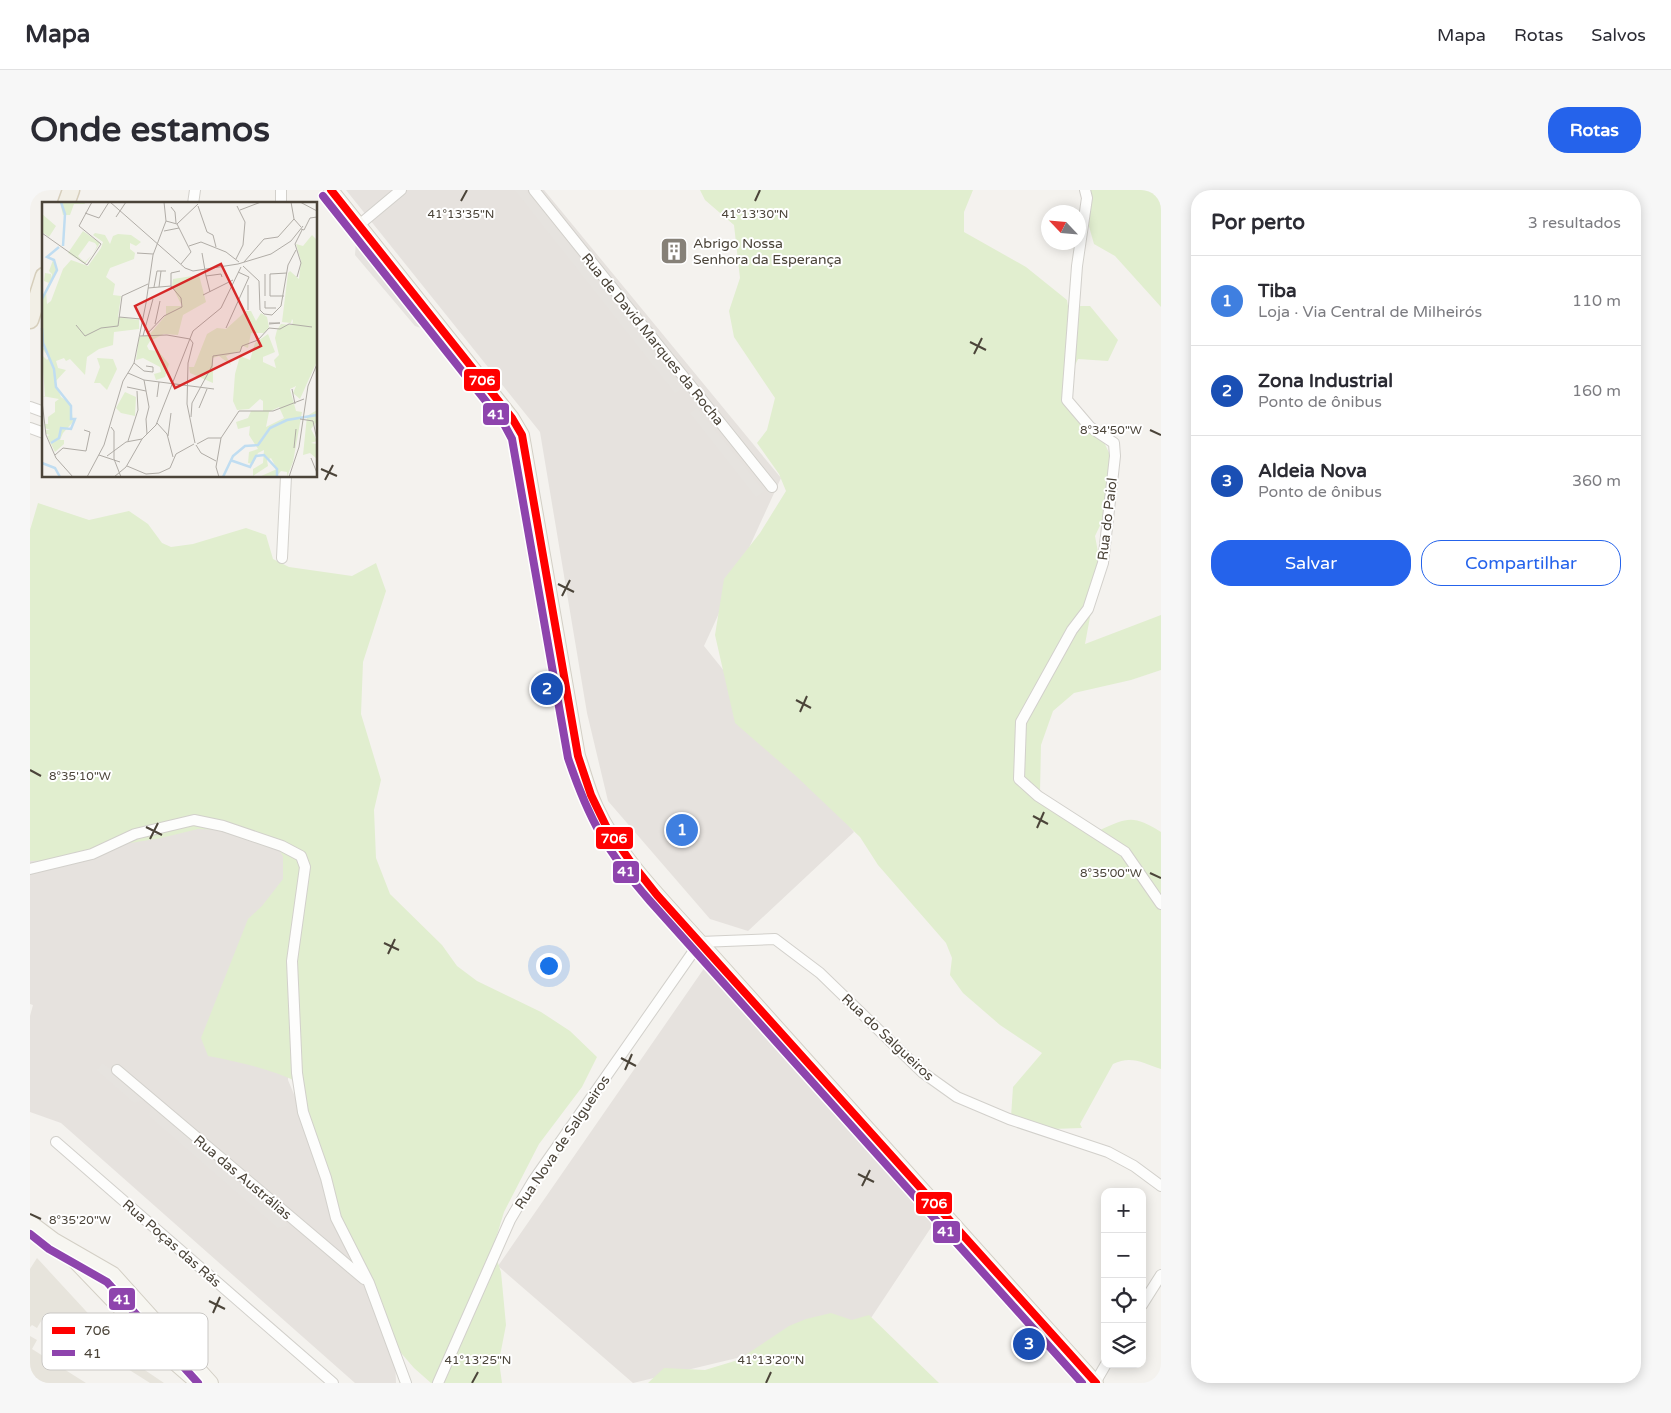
<!DOCTYPE html>
<html lang="pt">
<head>
<meta charset="utf-8">
<style>
	:root { --surface:#fff; --page:#f7f7f7; --text:#2b2b33; --muted:#7c7c81; --line:#e1e1e2; --accent:#2563eb }
	body { margin:0; font-family:"Varela Round",sans-serif; background:var(--page); color:var(--text) }
	.controls { position:absolute; right:15px; bottom:15px; display:grid; overflow:hidden; border-radius:10px; box-shadow:0 2px 12px #0003 }
	.controls button { width:45px; height:45px; display:grid; place-items:center; padding:0; border:0; border-bottom:1px solid var(--line); background:var(--surface); color:var(--text); font:25px sans-serif }
	.compass { position:absolute; left:1011px; top:15px; width:45px; height:45px; border-radius:50%; background:var(--surface); box-shadow:0 2px 12px #0003; rotate:296deg }
	.you { position:absolute; left:518px; top:775px; width:18px; height:18px; margin:-12px; border:4px solid #fff; border-radius:50%; background:#1a73e8; box-shadow:0 0 0 8px #1a73e833 }
	.badge { display:grid; place-items:center; width:32px; height:32px; border-radius:50%; background:var(--accent); color:#fff; font-size:16px; font-weight:700 }
	.pin { position:absolute; translate:-50% -50%; border:2px solid #fff; box-shadow:0 1px 5px #0006 }
	.list { margin:0; padding:0; list-style:none }
	h2 { display:flex; justify-content:space-between; align-items:center; height:65px; margin:0; padding:0 20px; font-size:21px }
	h2 small { font-size:16px; font-weight:400; color:var(--muted) }
	.list li { display:grid; grid-template-columns:32px 1fr auto; gap:15px; align-items:center; box-sizing:border-box; height:90px; padding:0 20px; border-top:1px solid var(--line) }
	.list b { display:block; font-size:19px; white-space:nowrap }
	.list p { margin:0; font-size:16px; white-space:nowrap; color:var(--muted) }
	.list em { font-size:16px; font-style:normal; color:var(--muted) }
	.actions { display:flex; gap:10px; padding:15px 20px }
	.actions a { flex:1; padding:11px 0; border:1px solid var(--accent); border-radius:20px; text-align:center; font-size:18px; color:var(--accent) }
	.actions .main { background:var(--accent); color:#fff }
	.icon { flex:none; width:28px; height:28px; fill:none; stroke:currentColor; stroke-width:2; stroke-linecap:round; stroke-linejoin:round }
	.map { position:relative; flex:none; width:1131px; height:1193px; overflow:hidden; border-radius:20px }
	header { display:flex; align-items:center; gap:30px; box-sizing:border-box; height:70px; padding:0 25px; background:var(--surface); border-bottom:1px solid var(--line) }
	header strong { font-size:24px }
	nav { display:flex; gap:28px; margin-inline-start:auto; font-size:18px }
	.intro { display:flex; align-items:center; justify-content:space-between; box-sizing:border-box; height:120px; padding:0 30px }
	h1 { margin:0; font-size:35px }
	.button { padding:12px 22px; border-radius:20px; background:var(--accent); color:#fff; font-size:18px; font-weight:700 }
	main { display:flex; gap:30px; padding:0 30px }
	aside { flex:1; background:var(--surface); border-radius:20px; box-shadow:0 2px 12px #0003 }
	.map>svg:first-child { display:block }
	.residential { fill:#e7e4dc }
	.industrial { fill:#e6e2de }
	.green { fill:#e1eecf }
	.parking { fill:#e6e3df }
	.lines { fill:none; stroke-linecap:round; stroke-linejoin:round }
	.street-casing { stroke:#d2d0cb; stroke-width:12 }
	.secondary-casing { stroke:#d3cfc5; stroke-width:16 }
	.primary-casing { stroke:#d6cebb; stroke-width:19 }
	.street { stroke:#fdfdfc; stroke-width:10 }
	.secondary { stroke:#f7f6f1; stroke-width:14 }
	.primary { stroke:#f2efe6; stroke-width:16 }
	.bus-1-casing { stroke:#fff; stroke-width:11 }
	.bus-2-casing { stroke:#fff; stroke-width:11 }
	.bus-1 { stroke:#f00; stroke-width:8 }
	.bus-2 { stroke:#8e44ad; stroke-width:8 }
	.ticks { fill:none; stroke:#4b4439; stroke-width:2 }
	.labels { text-anchor:middle; stroke-width:4; stroke-linejoin:round; paint-order:stroke }
	.poi-label { font-size:14px; fill:#4b4439; stroke:#fff; text-anchor:start }
	.street-label { font-size:14px; fill:#4b4439; stroke:#fff }
	.inset-river { fill:none; stroke:#c0ddf1; stroke-width:2.5 }
	.inset-road { fill:none; stroke:#b0aca6; stroke-width:1 }
	.view { fill:#d62828; fill-opacity:0.15; stroke:#d62828; stroke-width:2.5 }
	.inset-edge { fill:none; stroke:#4b4439; stroke-width:2.5 }
	.key { fill:#fff; stroke:#c9c7c4; stroke-width:1 }
	.key-label { font-size:14px; fill:#4b4439 }
	.ticks-label { font-size:12px; text-anchor:middle; fill:#4b4439; stroke:#fff; stroke-width:4; stroke-linejoin:round; paint-order:stroke }
	.line-badge { stroke:#fff; stroke-width:2 }
	.badge-label { font-size:14px; text-anchor:middle; font-weight:bold; fill:#fff }
</style>
</head>
<body>
<header>
<strong>Mapa</strong>
<nav><a>Mapa</a><a>Rotas</a><a>Salvos</a></nav>
</header>
<div class="intro"><h1>Onde estamos</h1><a class="button">Rotas</a></div>
<main>
<div class="map">
<svg width="1131" height="1193" viewBox="0 0 1131 1193">
	<rect width="100%" height="100%" fill="#f4f2ee"/>
	<path class="residential" d="M7 1068 103 1172 134 1193H120L14 1126 7 1138 2 1135 0 1137V1079Z
		M0 1146 7 1150 2 1159 56 1193H0Z"/>
	<path class="industrial" d="M316 0H514L751 288 674 456 824 642 718 741 680 729 578 611 557 523 510 242Z
		M175 626 269 657 258 890 364 1144 366 1193H325L31 933 0 922V826L3 815 0 814V671Z
		M675 777 906 1030 835 1137 603 1193 468 1076Z"/>
	<path class="green" d="M670 0H943L934 22V42L996 77 1037 110 1038 116H1060L1088 150 1078 171 1048 169 1036 194 1041 222 1072 248 1081 267 1077 321 1065 346 1070 373 1055 454 1131 425V480L1101 490 1044 503 1023 521 1011 555 1010 602 1043 627 1070 640C1098 627 1104 625 1131 642V879C1113 873 1101 865 1083 874L1050 934 1052 938 992 940 981 927 983 897 1012 863 970 835 933 803 920 785 922 768 916 753 848 675 830 647 766 586 705 533 685 445 694 389 730 343 756 301 749 284 727 253 737 240 745 208 704 147 699 121 710 88 704 35 675 10Z
		M1057 0H1131V117L1085 66 1064 54 1056 26Z
		M8 313 59 330 99 321 118 334 132 353 141 357 163 354 216 338 236 345 243 369 259 377 322 386 346 373 356 401 333 472 331 524 351 590 344 620 346 668 360 704 412 755 427 776 447 791 511 822 540 841 567 867 552 897 509 954 474 1022 463 1058 471 1082 476 1135 469 1171 472 1193H401L384 1178 365 1156 355 1121 322 1056 291 978 270 893C241 879 210 872 178 866L171 848 218 729 232 716 253 689V666L246 655 196 640 168 639 131 648 70 658 25 670 0 671V340Z
		M801 1123 822 1130 839 1125 909 1193H618L634 1178 675 1180 708 1170 759 1136 776 1129Z"/>
	<path class="parking" d="M485 0H496L653 198 645 203Z
		M326 51 397 140 385 136 325 65Z
		M667 218 734 301 726 307 660 223Z
		M73 873 114 910 104 913 67 880Z
		M121 915 259 1036 248 1038 119 926Z"/>
	<g class="lines">
		<g class="street-casing">
			<path id="street" d="M251 0V14
				M504 0 742 297
				M1055 0 1057 8 1047 76 1037 210 1060 237 1084 253 1085 266 1073 373 1058 419 1042 440 991 532 989 589 1008 606 1095 662 1131 714
				M163 14 165 0
				M329 35 371 0
				M0 217 14 222
				M0 238 14 243
				M252 368 256 286
				M0 679 62 664 105 644 164 630 193 636 252 656 271 666 275 677 262 771 267 883 273 922 296 988 306 1028 339 1093 376 1193
				M87 880 334 1089
				M26 952 303 1193
				M1112 1115 1131 1085
				M408 1193 480 1030 503 991 670 752 745 749 790 783 892 882 927 907 979 929 1078 962 1104 976 1131 996
				M1065 1193 1076 1174"/>
		</g>
		<g class="secondary-casing">
			<path id="secondary" d="M301 0 482 228 492 245 548 566C554 583 558 601 566 617 590 669 633 710 670 752L1066 1193
				M0 1032 24 1050 83 1084 181 1193
				M37 1063 132 1162 162 1188 175 1193"/>
		</g>
		<g class="primary-casing">
			<path id="primary" d="M36 14 41 0
				M0 130 14 86"/>
		</g>
		<use href="#street" class="street"/>
		<use href="#secondary" class="secondary"/>
		<use href="#primary" class="primary"/>
		<g class="bus-1-casing">
			<path id="bus-1" d="M301 0 482 228 492 245 548 566 561 605 576 636 600 671 627 705 1066 1193"/>
		</g>
		<g class="bus-2-casing">
			<path id="bus-2" d="M293 6 474 234 482 249 538 568C559 630 577 662 620 711L1052 1193
				M0 1044 19 1059 77 1092 168 1193"/>
		</g>
		<use href="#bus-1" class="bus-1"/>
		<use href="#bus-2" class="bus-2"/>
	</g>
	<path class="ticks" d="M431 11 437 0M725 11 730 0M940 152 956 160M944 164 952 148M1120 240 1131 245M291 279 307 286M295 290 303 275M528 394 544 402M532 406 540 390M766 510 781 518M770 522 777 506M0 580 11 586M1003 626 1018 634M116 637 132 645M1007 638 1014 622M120 649 128 633M1120 683 1131 688M354 753 369 760M358 764 365 749M591 868 606 876M595 880 602 864M828 984 844 992M832 996 840 980M0 1024 11 1029M179 1111 195 1119M183 1123 190 1107M442 1193 448 1182M736 1193 741 1182"/>
	<defs>
		<g id="building-square" transform="scale(1.4375)"><rect x="-9" y="-9" width="18" height="18" rx="4" fill="#868178" stroke="#fff"/><path d="M-4-6H4V6H1V3H-1V6H-4ZM-2.5-4.3h1.7v1.8h-1.7ZM.8-4.3h1.7v1.8H.8ZM-2.5-1h1.7V.8h-1.7ZM.8-1h1.7V.8H.8Z" fill="#fff"/></g>
	</defs>
	<g fill-rule="evenodd">
		<use href="#building-square" x="644" y="61"/>
	</g>
	<g class="labels">
		<g class="poi-label">
			<text x="663" y="58">Abrigo Nossa<tspan x="663" dy="16">Senhora da Esperança</tspan></text>
		</g>
		<g class="street-label">
			<text transform="translate(623 149) rotate(51)" y="5">Rua de David Marques da Rocha</text>
			<text transform="translate(1077 329) rotate(-83)" y="5">Rua do Paiol</text>
			<text transform="translate(858 847) rotate(43)" y="5">Rua do Salgueiros</text>
			<text transform="translate(532 952) rotate(-56)" y="5">Rua Nova de Salgueiros</text>
			<text transform="translate(213 987) rotate(40)" y="5">Rua das Austrálias</text>
			<text transform="translate(142 1053) rotate(41)" y="5">Rua Poças das Rás</text>
		</g>
	</g>
	<g transform="translate(12 12)">
		<rect width="275" height="275" fill="#f4f2ee"/>
		<path d="M18 0H42L43 2H32L28 13H21ZM0 12 14 24 7 35 0 30ZM41 29 58 41 51 52 55 44 53 41 47 39 42 46 36 54 40 58 43 60 50 53 43 62 26 51ZM53 31 63 33 68 42 71 34 76 32 89 33 99 40 94 44 88 41V47L93 51 92 57 68 66 64 75 73 82 71 93 79 94 76 115 97 118V127L72 130 71 143 57 147 45 155 43 173 28 157 24 159 22 156 14 159 16 166 24 168 13 180 19 195 29 202 31 220 21 231 18 238H22V242L13 250 5 234 8 233 4 232 3 228H8L3 226V222H6V215L13 210V200L17 197 0 194H3L0 153 5 158 7 156 0 146 3 145 0 140V96L7 81 2 79 3 71 9 72 10 76V72L7 69 11 58 15 68 4 90 5 102 9 99 21 67 29 58 46 64 59 46 61 40 51 33ZM270 33 275 38V159L258 197 251 191 254 184 248 187 254 209 260 210 251 260 245 275V270L239 269 234 275H217L235 267 229 256 225 258 226 264 211 274V267L221 261 222 248 216 251 211 262 206 261 207 250 216 247 207 233 208 224 196 227 194 220 206 216 209 209H221V199L218 197 207 207 195 208 191 199 193 172 198 154 208 158 213 141 226 132 233 150 221 155V160L234 166 232 158 237 153 233 136 235 128 239 122 248 123H250L251 119 250 117 249 121 240 120 246 71 248 69 257 77 259 59 254 42 261 44ZM237 205 242 216 224 225 227 210ZM157 73 164 100 141 113 136 133 122 132 108 139 105 144 107 148 116 149 127 162 123 175 114 178 112 172 119 170 118 165 101 156 94 158 97 135 107 133 124 113V104H140L130 84 131 77ZM204 109H209L214 119 219 111 225 115 227 125 222 131H209L206 146 201 144 198 149 184 154 189 163 177 154 171 156V181L148 171 147 165H152L165 132 175 126 184 127ZM55 156 71 157 75 167 65 188 58 181H52L58 165ZM83 190 94 195 93 214 79 211 74 206ZM275 208V219L269 227 275 239 269 241 275 242V257L268 251 261 253 265 214Z" fill="#e1eecf" fill-rule="evenodd"/>
		<path class="inset-river" d="M19 0 23 12 21 44M0 97 15 68 12 58 5 55 17 45M0 126 1 141 12 167 14 185 29 204V217H33L29 227 19 226 17 236 9 241M188 258 208 265 214 254 222 253 235 267V275M0 261 13 266 18 275M181 275 191 254 203 244 216 243 228 226 245 218 275 213"/>
		<path class="inset-road" d="M68 0 143 66 151 69 196 62 229 52 249 39 261 24M249 0 252 17 259 25M258 0 275 9M156 4 165 30 171 33 174 45M129 5 133 10 134 21M198 8 219 0M43 11 57 16 67 0M74 15 84 0M124 19 135 22 156 2M135 22 149 50 139 62M259 27 262 28 268 16 275 15M122 29 137 26M0 31 45 63 59 42 37 24 50 0M147 44 159 40 184 50 197 60M95 51 111 52M160 51 164 74M194 57 201 43 203 20 195 4M202 60 222 37 236 35 252 17M201 64 217 79 218 108 222 112 230 113 239 104 246 63 254 48M164 74 168 90M164 74 179 72 180 75M255 75 259 61 253 42 260 28M112 85 115 69H124M117 85 119 69M106 86 129 84V71L138 69M161 93 191 78M223 94V72M242 94H228V72L245 71M223 99V106H234M104 101 111 53 124 19 122 0M206 108V83M77 115 99 117M227 121H238L227 122M113 122 118 99M34 123 43 134 59 126 76 124 80 94 106 82M184 126 207 75 196 70M227 126 238 127 247 122 270 125M105 132 122 114 140 105 139 96 129 84M98 134 125 133 148 137 151 141 146 161 145 202 153 241M101 134 111 97M92 161 102 169 111 170V165L104 164M86 171 102 178 172 187M102 178 107 205 104 217 105 232M85 185 104 189M250 187 253 202M115 195 117 180M0 199 4 233 14 256 31 275M157 206 165 187M149 215 150 201 170 164 171 154 198 150 200 144 216 138 227 126M258 217 271 219 275 238M115 221 125 232 131 255M69 225 72 229V257L79 275M126 234 129 211M179 236 197 209H231L262 197M86 239 96 208 95 189M155 242 166 236H179M154 243 159 251 174 259M252 246 254 227M13 253 21 246 44 249 48 230 42 228M57 253 78 260M65 254 84 240 100 237M269 256 275 271M85 264 104 272 117 271 128 266 134 252 152 242M45 275 62 243 81 179 92 161 104 101M72 275 84 265 100 237 114 223 151 129 179 106 199 65M177 275 174 265 179 236M247 275 257 245 266 184 275 162"/>
		<path class="view" d="M179 62 219 144 133 186 93 104Z"/>
		<rect width="275" height="275" class="inset-edge"/>
	</g>
	<rect x="12" y="1123" width="166" height="57" rx="8" class="key"/>
	<rect x="22" y="1137" width="23" height="7" fill="#f00"/>
	<rect x="22" y="1160" width="23" height="6" fill="#8e44ad"/>
	<g class="key-label">
		<text x="54" y="1145">706</text>
		<text x="54" y="1168">41</text>
	</g>
	<g class="ticks-label">
		<text x="431" y="28">41°13'35"N</text>
		<text x="725" y="28">41°13'30"N</text>
		<text x="1081" y="244">8°34'50"W</text>
		<text x="50" y="590">8°35'10"W</text>
		<text x="1081" y="687">8°35'00"W</text>
		<text x="50" y="1034">8°35'20"W</text>
		<text x="448" y="1174">41°13'25"N</text>
		<text x="741" y="1174">41°13'20"N</text>
	</g>
	<g class="line-badge">
		<rect x="433" y="178" width="38" height="24" rx="5" fill="#f00"/>
		<rect x="452" y="212" width="28" height="24" rx="5" fill="#8e44ad"/>
		<rect x="565" y="636" width="39" height="24" rx="5" fill="#f00"/>
		<rect x="582" y="670" width="28" height="24" rx="5" fill="#8e44ad"/>
		<rect x="885" y="1001" width="38" height="24" rx="5" fill="#f00"/>
		<rect x="902" y="1030" width="29" height="24" rx="5" fill="#8e44ad"/>
		<rect x="78" y="1097" width="28" height="24" rx="5" fill="#8e44ad"/>
	</g>
	<g class="badge-label">
		<text x="452" y="195">706</text>
		<text x="466" y="229">41</text>
		<text x="584" y="653">706</text>
		<text x="596" y="686">41</text>
		<text x="904" y="1018">706</text>
		<text x="916" y="1046">41</text>
		<text x="92" y="1114">41</text>
	</g>
</svg>
<div class="controls">
<button>+</button>
<button>−</button>
<button><svg class="icon" aria-label="locate" viewBox="0 0 24 24"><circle cx="12" cy="12" r="6"/><path d="M12 2v4M12 18v4M2 12h4M18 12h4"/></svg></button>
<button><svg class="icon" aria-label="layers" viewBox="0 0 24 24"><path d="M12 4l9 5-9 5-9-5zM3 14l9 5 9-5"/></svg></button>
</div>
<svg class="compass" viewBox="-18 -18 36 36"><path d="M0-13l5 13h-10z" fill="#e53935"/><path d="M0 13l5-13h-10z" fill="#7c7c81"/></svg>
<div class="you"></div>
<div class="pin badge" style="left:652px;top:640px;background:#3f7fe0">1</div>
<div class="pin badge" style="left:517px;top:499px;background:#1a4fb4">2</div>
<div class="pin badge" style="left:999px;top:1154px;background:#1a4fb4">3</div>
</div>
<aside>
<h2>Por perto<small>3 resultados</small></h2>
<ul class="list">
<li><span class="badge" style="background:#3f7fe0">1</span><div><b>Tiba</b><p>Loja · Via Central de Milheirós</p></div><em>110 m</em></li>
<li><span class="badge" style="background:#1a4fb4">2</span><div><b>Zona Industrial</b><p>Ponto de ônibus</p></div><em>160 m</em></li>
<li><span class="badge" style="background:#1a4fb4">3</span><div><b>Aldeia Nova</b><p>Ponto de ônibus</p></div><em>360 m</em></li>
</ul>
<div class="actions"><a class="main">Salvar</a><a>Compartilhar</a></div>
</aside>
</main>
</body>
</html>
